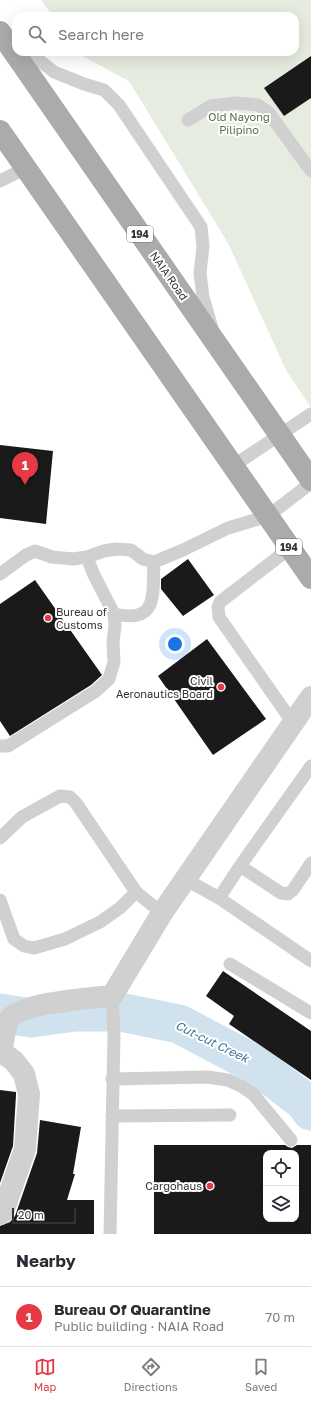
<!DOCTYPE html>
<html lang="en">
<head>
<meta charset="utf-8">
<style>
	:root { --surface:#fff; --page:#f7f7f7; --text:#2b2b33; --muted:#7c7c81; --line:#e1e1e2; --accent:#e63946 }
	body { margin:0; font-family:"Golos Text",sans-serif; background:var(--page); color:var(--text) }
	.controls { position:absolute; right:12px; bottom:12px; display:grid; overflow:hidden; border-radius:8px; box-shadow:0 4px 16px #0002 }
	.controls button { width:36px; height:36px; display:grid; place-items:center; padding:0; border:0; border-bottom:1px solid var(--line); background:var(--surface); color:var(--text); font:20px sans-serif }
	.scale { position:absolute; left:12px; bottom:10px; width:64px; box-sizing:border-box; padding-left:4px; border:2px solid #333; border-top:0; font-size:11px; line-height:14px; white-space:nowrap; color:#333; -webkit-text-stroke:3px #fff; paint-order:stroke }
	.you { position:absolute; left:175px; top:644px; width:14px; height:14px; margin:-10px; border:3px solid #fff; border-radius:50%; background:#1a73e8; box-shadow:0 0 0 6px #1a73e833 }
	.badge { display:grid; place-items:center; width:26px; height:26px; border-radius:50%; background:var(--accent); color:#fff; font-size:13px; font-weight:700 }
	.pin { position:absolute; translate:-50% -33px; filter:drop-shadow(0 1px 2px #0008) }
	.pin::after { content:''; position:absolute; top:21px; width:14px; height:12px; background:inherit; clip-path:polygon(0 0,100% 0,50% 100%) }
	.list { margin:0; padding:0; list-style:none }
	h2 { display:flex; justify-content:space-between; align-items:center; height:52px; margin:0; padding:0 16px; font-size:17px }
	h2 small { font-size:13px; font-weight:400; color:var(--muted) }
	.list li { display:grid; grid-template-columns:26px 1fr auto; gap:12px; align-items:center; box-sizing:border-box; height:60px; padding:0 16px; border-top:1px solid var(--line) }
	.list b { display:block; font-size:15px; white-space:nowrap }
	.list p { margin:0; font-size:13px; white-space:nowrap; color:var(--muted) }
	.list em { font-size:13px; font-style:normal; color:var(--muted) }
	.icon { flex:none; width:22px; height:22px; fill:none; stroke:currentColor; stroke-width:2; stroke-linecap:round; stroke-linejoin:round }
	.map { position:relative; flex:none; width:311px; height:1234px; overflow:hidden }
	.search { position:absolute; background:var(--surface); box-shadow:0 4px 16px #0002; left:12px; right:12px; top:12px; height:44px; display:flex; align-items:center; gap:10px; box-sizing:border-box; padding:0 14px; border-radius:12px; color:var(--muted); font-size:15px }
	.sheet { height:112px; background:var(--surface) }
	nav { display:flex; justify-content:space-around; align-items:center; box-sizing:border-box; height:56px; border-top:1px solid var(--line); background:var(--surface); font-size:11px; color:var(--muted) }
	nav a { display:grid; justify-items:center; gap:2px }
	nav .on { color:var(--accent) }
	.map>svg:first-child { display:block }
	.green { fill:#e6ecdf }
	.lines { fill:none; stroke-linecap:round; stroke-linejoin:round }
	.river { stroke:#cfe2ee; stroke-width:39 }
	.building { fill:#1a1a1a; fill-rule:evenodd }
	.lane { stroke:#d0d0d0; stroke-width:13 }
	.street { stroke:#d0d0d0; stroke-width:22 }
	.primary { stroke:#ababab; stroke-width:22 }
	.poi-dot { fill:#e63946; stroke:#fff; stroke-width:1.5 }
	.labels { text-anchor:middle; stroke-width:4; stroke-linejoin:round; paint-order:stroke }
	.shield { fill:#fff; stroke:#707070; stroke-width:1 }
	.shield-label { font-size:10px; font-weight:bold; fill:#333 }
	.park-label { font-size:11px; fill:#56703f; stroke:#fff }
	.street-label { font-size:11px; fill:#333; stroke:#fff }
	.poi-label { font-size:11px; fill:#333; stroke:#fff; text-anchor:end }
	.water-label { font-size:12px; font-style:italic; fill:#3f7597; stroke:#fff }
</style>
</head>
<body>
<div class="map">
<svg width="311" height="1234" viewBox="0 0 311 1234">
	<rect width="100%" height="100%" fill="#fff"/>
	<path class="green" d="M41 0H311V408L286 370 228 243 129 81 82 56 79 52H295V16H53Z"/>
	<g class="lines">
		<path class="river" d="M0 1013 31 1018 75 1012H120L179 1024 253 1063 304 1101 311 1111"/>
	</g>
	<path class="building" d="M311 56V98L284 116 264 88Z
		M0 445 53 451 46 524 0 518Z
		M188 559 214 595 183 616 161 589V579Z
		M35 580 102 675 91 685 10 736 0 721V604Z
		M207 639 266 719 213 755 158 676Z
		M223 971 311 1031V1080L229 1024 234 1016 206 996Z
		M0 1090 16 1092V1095L13 1146 0 1183Z
		M40 1120 81 1127 73 1174H75L67 1200H94V1234H0V1226L10 1222 15 1216 37 1153Z
		M154 1145H285L288 1147 292 1148 297 1145H311V1234H154ZM266 1153H296V1219H266Z"/>
	<g class="lines">
		<path class="lane" d="M29 52 54 72 84 84 104 90 119 105 201 227 203 246 200 273 203 297 212 328
			M188 120 211 106 235 103 258 105 269 113 311 171
			M0 181 26 168
			M233 466 311 414
			M290 548 220 602 218 607 219 617 293 723
			M0 574 26 555 35 551 52 557 73 559 87 557 104 551 116 549 131 550 143 559 154 562 183 550 228 528 268 516 311 483
			M114 614C160 624 152 593 154 562
			M0 746H8L96 691 109 679 114 662 113 642 115 626 114 614 93 573 87 557
			M0 838 22 817 60 796 70 797 76 803 136 892 162 913
			M240 866 281 893 288 894 293 890 311 863
			M185 879 219 898 311 961
			M219 898 240 866 311 766
			M0 900 14 939 24 946 34 948 65 939 100 922 120 908 136 892
			M230 964 311 1013
			M112 1079 207 1077 228 1080 241 1086 253 1094 291 1140
			M112 1116 230 1115
			M110 1234 114 1034 112 996"/>
		<path class="street" d="M0 1051 14 1061 24 1074 29 1094 25 1149 3 1212 0 1214
			M1 1051C3 1043 5 1028 8 1021 17 1003 92 998 112 996L162 913 311 697"/>
		<path class="primary" d="M0 32 311 480
			M0 131 311 578"/>
	</g>
	<g class="poi-dot">
		<circle cx="48" cy="618" r="4"/>
		<circle cx="221" cy="687" r="4"/>
		<circle cx="210" cy="1186" r="4"/>
	</g>
	<g class="labels">
		<g class="shield">
			<rect x="127" y="226" width="26" height="16" rx="3"/>
			<rect x="276" y="539" width="26" height="16" rx="3"/>
		</g>
		<g class="shield-label">
			<text x="140" y="238">194</text>
			<text x="289" y="551">194</text>
		</g>
		<g class="park-label">
			<text x="239" y="121">Old Nayong<tspan x="239" dy="13">Pilipino</tspan></text>
		</g>
		<g class="street-label">
			<text transform="translate(169 276) rotate(55)" y="4">NAIA Road</text>
		</g>
		<g class="poi-label">
			<text x="56" y="616" text-anchor="start">Bureau of<tspan x="56" dy="13">Customs</tspan></text>
			<text x="213" y="685">Civil<tspan x="213" dy="13">Aeronautics Board</tspan></text>
			<text x="202" y="1190">Cargohaus</text>
		</g>
		<g class="water-label">
			<text transform="translate(212 1042) rotate(26)" y="4">Cut-cut Creek</text>
		</g>
	</g>
</svg>
<div class="controls">
<button><svg class="icon" aria-label="locate" viewBox="0 0 24 24"><circle cx="12" cy="12" r="6"/><path d="M12 2v4M12 18v4M2 12h4M18 12h4"/></svg></button>
<button><svg class="icon" aria-label="layers" viewBox="0 0 24 24"><path d="M12 4l9 5-9 5-9-5zM3 14l9 5 9-5"/></svg></button>
</div>
<div class="scale">20 m</div>
<div class="you"></div>
<div class="pin badge" style="left:25px;top:485px">1</div>
<div class="search"><svg class="icon" aria-label="search" viewBox="0 0 24 24"><circle cx="10" cy="10" r="6"/><path d="M15 15l6 6"/></svg>Search here</div>
</div>
<section class="sheet">
<h2>Nearby<small></small></h2>
<ul class="list">
<li><span class="badge">1</span><div><b>Bureau Of Quarantine</b><p>Public building · NAIA Road</p></div><em>70 m</em></li>
</ul>
</section>
<nav>
<a class="on"><svg class="icon" aria-label="map" viewBox="0 0 24 24"><path d="M3 6l6-2 6 2 6-2v14l-6 2-6-2-6 2zM9 4v14M15 6v14"/></svg>Map</a>
<a><svg class="icon" aria-label="directions" viewBox="0 0 24 24"><path d="M12 3l9 9-9 9-9-9zM9 14v-3h6M13 9l2 2-2 2"/></svg>Directions</a>
<a><svg class="icon" aria-label="saved" viewBox="0 0 24 24"><path d="M7 4h10v16l-5-4-5 4z"/></svg>Saved</a>
</nav>
</body>
</html>
